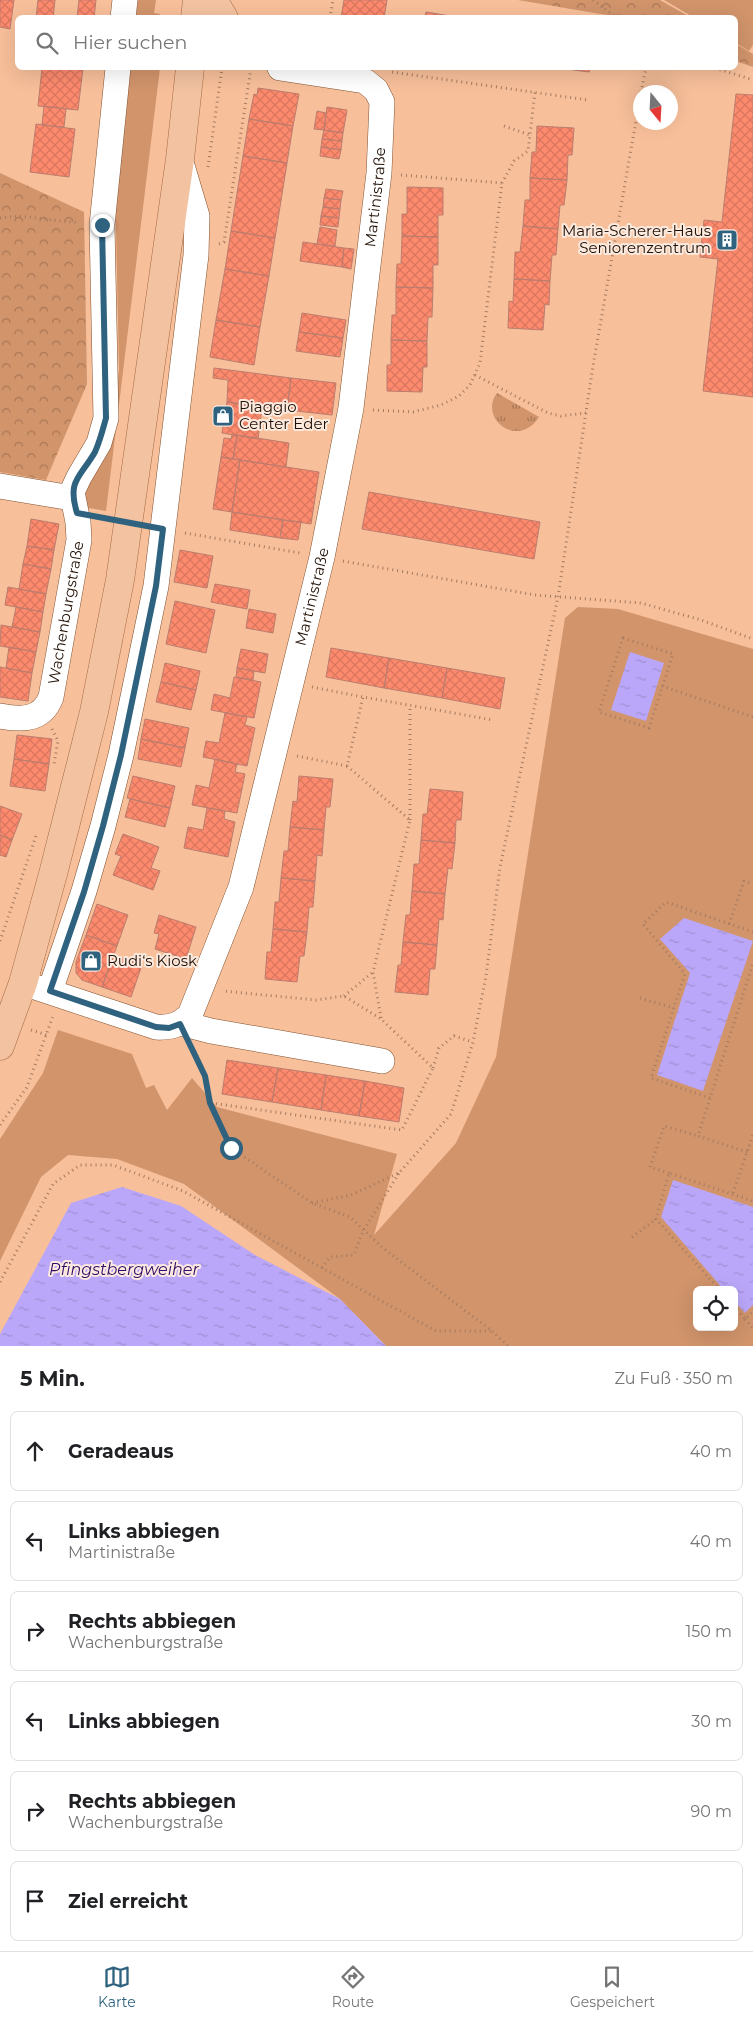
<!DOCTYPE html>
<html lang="de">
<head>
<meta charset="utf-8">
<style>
	:root { --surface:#fff; --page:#f2f2f2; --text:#202124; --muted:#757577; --line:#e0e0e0; --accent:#2e627f }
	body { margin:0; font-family:Montserrat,sans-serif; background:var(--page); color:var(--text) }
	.controls { position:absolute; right:15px; bottom:15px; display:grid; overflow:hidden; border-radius:8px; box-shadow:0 5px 20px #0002 }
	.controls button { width:45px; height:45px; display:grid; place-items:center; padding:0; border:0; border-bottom:1px solid var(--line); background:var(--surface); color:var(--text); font:25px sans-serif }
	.compass { position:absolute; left:633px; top:85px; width:45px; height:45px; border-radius:50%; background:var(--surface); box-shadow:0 5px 20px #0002; rotate:162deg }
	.stop { position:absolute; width:15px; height:15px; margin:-11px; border:4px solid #2e627f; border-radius:50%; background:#fff }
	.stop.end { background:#2e627f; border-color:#fff; box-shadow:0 1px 5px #0008 }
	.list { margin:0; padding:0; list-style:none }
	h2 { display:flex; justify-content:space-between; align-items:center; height:65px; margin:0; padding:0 20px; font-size:21px }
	h2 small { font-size:16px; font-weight:400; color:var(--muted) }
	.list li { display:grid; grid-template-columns:32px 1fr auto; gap:15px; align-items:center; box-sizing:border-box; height:80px; margin:0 10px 10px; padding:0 10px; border:1px solid var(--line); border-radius:8px }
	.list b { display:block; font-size:19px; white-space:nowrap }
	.list p { margin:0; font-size:16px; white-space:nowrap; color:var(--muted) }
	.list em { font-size:16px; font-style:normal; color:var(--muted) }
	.icon { flex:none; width:28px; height:28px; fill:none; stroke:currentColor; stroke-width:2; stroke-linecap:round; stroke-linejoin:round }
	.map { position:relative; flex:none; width:753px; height:1346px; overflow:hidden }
	.search { position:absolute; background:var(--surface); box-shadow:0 5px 20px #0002; left:15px; right:15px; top:15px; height:55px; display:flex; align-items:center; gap:12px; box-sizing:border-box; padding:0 18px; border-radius:8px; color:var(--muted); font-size:19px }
	.sheet { height:605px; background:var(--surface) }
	nav { display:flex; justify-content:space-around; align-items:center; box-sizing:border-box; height:70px; border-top:1px solid var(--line); background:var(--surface); font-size:14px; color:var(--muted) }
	nav a { display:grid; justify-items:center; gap:2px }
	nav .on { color:var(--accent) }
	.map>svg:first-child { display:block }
	.green { fill:#d1946b; fill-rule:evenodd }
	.forest { fill:url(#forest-crowns) }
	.park { fill:url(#park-tufts) }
	.water { fill:url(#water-ripples) }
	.building { fill:url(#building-cross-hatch); stroke:#bb7d6e }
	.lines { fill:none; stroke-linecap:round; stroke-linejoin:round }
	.minor-casing { stroke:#82512f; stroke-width:26 }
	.major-casing { stroke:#a46941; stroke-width:29 }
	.path { stroke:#a57b60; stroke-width:3; stroke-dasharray:1 4; stroke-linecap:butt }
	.minor { stroke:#fff; stroke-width:25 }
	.major { stroke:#f2c2a1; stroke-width:28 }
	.route { stroke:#2e627f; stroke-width:6 }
	.labels { text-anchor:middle; stroke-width:4; stroke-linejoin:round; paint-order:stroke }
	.street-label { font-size:15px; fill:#220f03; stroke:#fbeadf }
	.poi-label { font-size:15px; fill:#220f03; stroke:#fbeadf; text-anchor:start }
	.water-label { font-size:16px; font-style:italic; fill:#320b66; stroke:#fbeadf }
</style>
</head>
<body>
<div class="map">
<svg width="753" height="1346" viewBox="0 0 753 1346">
	<defs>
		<pattern id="forest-crowns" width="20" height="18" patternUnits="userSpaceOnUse" patternTransform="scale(1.25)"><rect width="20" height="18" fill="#d1946b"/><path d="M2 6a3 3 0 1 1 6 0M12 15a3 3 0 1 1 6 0" fill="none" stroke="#a97756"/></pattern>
		<pattern id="park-tufts" width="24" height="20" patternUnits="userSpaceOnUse" patternTransform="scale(1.25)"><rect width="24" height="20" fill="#d1946b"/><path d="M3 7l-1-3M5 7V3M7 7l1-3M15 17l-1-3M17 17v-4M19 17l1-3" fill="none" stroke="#a97756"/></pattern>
		<pattern id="water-ripples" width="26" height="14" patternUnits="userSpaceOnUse" patternTransform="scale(1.25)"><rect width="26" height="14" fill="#bba7f9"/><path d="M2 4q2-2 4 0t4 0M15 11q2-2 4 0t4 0" fill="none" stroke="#a08fd4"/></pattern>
		<pattern id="building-cross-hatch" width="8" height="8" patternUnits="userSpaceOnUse" patternTransform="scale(1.25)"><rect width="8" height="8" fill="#fe8a6e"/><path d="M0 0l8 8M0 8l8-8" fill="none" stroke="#d9765e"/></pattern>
	</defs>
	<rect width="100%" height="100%" fill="#f7bf9a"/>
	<path class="green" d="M138 0H156L154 13 160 14 159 17H136Z
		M664 0H753V45L749 51 736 43V18L693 17Z
		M131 68H160L106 511 83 507 84 490 111 443 119 369 115 184 128 73Z
		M578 607 618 609 753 649V1346H386L340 1299 184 1184 117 1159 68 1155 41 1177 0 1261V1139L43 1073 58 1030 132 1054 146 1088 154 1085 167 1110 192 1078 217 1107 397 1154 374 1235 456 1143 496 1057 565 618ZM697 1290H734V1327H697Z"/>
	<path class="forest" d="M518 0H660L690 17H618Z
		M736 44 753 54V67L736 61Z
		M0 173 84 212 87 384 46 480 0 472Z"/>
	<path class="park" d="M497 393 539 417C518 450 478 418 497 393Z"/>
	<path class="water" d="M630 652 664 663 646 721 611 710Z
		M684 918 753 941 703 1091 657 1075 690 973 660 939Z
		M673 1180 753 1207V1305L745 1313 734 1301V1290H724L661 1217Z
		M122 1187 181 1206 255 1255 340 1299 386 1346H0V1334L71 1203Z"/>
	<path class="building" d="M0 0H14L10 29 0 27Z
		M38 0H55L53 18H36Z
		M79 0H96L94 18H77Z
		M344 0H387L384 18H341Z
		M426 12 463 18H425Z
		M42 68H83L78 110 38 106Z
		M559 68H590L589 72Z
		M258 88 299 94 293 126 249 119 254 94 257 95Z
		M736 94 753 95V397L703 391 718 259 700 257 704 220 722 222Z
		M44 106 66 109 64 127 42 125Z
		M327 107 347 110 343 133 324 130Z
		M317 111 326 113 324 130 314 129Z
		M249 119 293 126 287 163 243 156Z
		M36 124 75 129 69 177 30 172Z
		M537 126 574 128 572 155H568L567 180 530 178 532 152H536Z
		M324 130 343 133 342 141 322 139Z
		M322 139 342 141 341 150 321 147Z
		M321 147 341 150 339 159 320 156Z
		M243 156 287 163 275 238 231 231Z
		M530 178 567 180 564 205H560L558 229 523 226 525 200H530Z
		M407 187 443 188V215H438V237L402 236V214H407Z
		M326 189 343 191 341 200 324 198Z
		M324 198 341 200 340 209 323 207Z
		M323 207 340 209 339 218 321 216Z
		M321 216 339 218 338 227 320 225Z
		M523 226 558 229 556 255H552L550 281 514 279 515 252H520Z
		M320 227 337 230 335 246 317 244Z
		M231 231 275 238 269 276 225 269Z
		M402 236 438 237V265H433V288L396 287 397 264H401Z
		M303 242 344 248 342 267 300 261Z
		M344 248 354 249 351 269 342 267Z
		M225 269 269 276 260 327 216 320Z
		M514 279 550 281 549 305 545 304 543 330 508 328 509 301 513 302Z
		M396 287 433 288 432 317H428L427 341 391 340 392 315H396Z
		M302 313 346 320 343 338 299 332Z
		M216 320 260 327 254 365 210 357Z
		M299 332 343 338 340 357 296 351Z
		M391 340 427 341V367H423L422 392 387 391V365H391Z
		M214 368 291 378 287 410 227 402 228 380 213 378Z
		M291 378 336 383 332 415 287 410Z
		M227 402 262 408 258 439 222 433Z
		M232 435H237L233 459 221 457 224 438 231 439Z
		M237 435 289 443 286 467 233 459Z
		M221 457 240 460 232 512 213 509Z
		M240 460 319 472 311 524 232 512Z
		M369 492 540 522 534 559 362 529Z
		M232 512 283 520 280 538 230 530Z
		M31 519 59 524 54 550 27 546Z
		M283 520 301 522 298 540 280 538Z
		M27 546 54 550 51 569 23 564Z
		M180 550 213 556 207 588 174 582Z
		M23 564 51 569 46 594 19 589Z
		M215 584 250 590 247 609 211 602Z
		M8 587 46 594 43 612 5 605Z
		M175 601 215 610 206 653 166 644Z
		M16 607 43 612 40 632 12 627Z
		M249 609 276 614 273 633 246 628Z
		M1 625 40 632 36 652 0 646Z
		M9 647 36 652 32 673 6 668Z
		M331 648 389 658 384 688 326 677Z
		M241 649 268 654 265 673 237 668Z
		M389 658 447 668 442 698 384 688Z
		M165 663 200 671 196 690 161 682Z
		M0 667 32 673 28 701 0 697Z
		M237 668 254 671 253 680 236 677Z
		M447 668 505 678 500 709 442 698Z
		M234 677 261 682 254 718 211 710 214 694 230 698Z
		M161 682 196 690 191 710 156 702Z
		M225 713 247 717 245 725 255 728 247 766 203 757 206 741 219 743Z
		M145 719 189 728 185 748 141 739Z
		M17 735 52 739 49 764 14 759Z
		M141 739 185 748 181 767 138 759Z
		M14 759 49 764 45 791 10 786Z
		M215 759 237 764 235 772 245 774 237 813 192 805 196 785 209 788Z
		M133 776 175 786 170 808 127 798Z
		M299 776 333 779 330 807H326L324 830 290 827 293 801 297 802Z
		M430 789 463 792 461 820H456L455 843 421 840 423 814H427Z
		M130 799 170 808 165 827 125 817Z
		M0 806 22 814 12 840 0 835Z
		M207 808 225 811 224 819 235 822 228 857 184 848 188 827 203 830Z
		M290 827 324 830 322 856 317 855 315 881 281 878 284 851H288Z
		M123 834 159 847 151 868 160 871 153 890 113 875 121 856 115 854Z
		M0 835 12 840 6 857 0 855Z
		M421 840 455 843 452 869 448 868 445 894 412 891 414 864H419Z
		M281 878 315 881 313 907H309L307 932 273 929 275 902H279Z
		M412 891 445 894 443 920 439 919 437 945 403 942 406 915H410Z
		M97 904 128 915 117 946 86 935Z
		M159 915 196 927 186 959 155 949 159 934 154 933Z
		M273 929 307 932 304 956H300L297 982 265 979 267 952H271Z
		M86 935 117 946 102 987 82 980 76 973V962Z
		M403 942 437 945 435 969H430L428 995 395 992 398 965H401Z
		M113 955 142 965 131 997 102 987Z
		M227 1060 278 1068 272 1102 222 1094Z
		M278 1068 326 1075 321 1110 272 1102Z
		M326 1075 365 1081 359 1116 321 1110Z
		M365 1081 404 1088 399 1122 359 1116Z"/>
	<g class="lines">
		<g class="minor-casing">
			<g id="minor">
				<path d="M123 18 125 0"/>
				<path d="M0 486 72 498"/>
				<path id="s1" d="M0 716C21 720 42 721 51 697L79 540 78 522 72 492 79 477 99 443 106 418 102 225 118 68"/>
				<path id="s2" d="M23 983 156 1027C171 1028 179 1025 190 1015L241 887 322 557 351 408 379 173 382 102 376 90 365 81 280 68"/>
				<path d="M50 991 84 891 103 826 121 755 156 586 196 255 197 216 180 159"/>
				<path d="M180 1023 211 1031 382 1061"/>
			</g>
		</g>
		<g class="major-casing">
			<path id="major" d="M213 0 224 18
				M195 18 197 0
				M0 1046 23 983 53 874 94 712 120 580 180 159 190 68"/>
		</g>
		<path class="path" d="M593 0 617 18
			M330 18 333 0
			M715 68 753 80
			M392 72 588 100
			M641 92 646 68
			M504 126 530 135
			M208 167 222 68
			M401 175 502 183
			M0 218 19 216 79 223
			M219 244 224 242 251 68
			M475 375 548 413 561 416 586 413
			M373 410 413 412 441 405 459 396 470 385 480 363 502 183 514 161 528 151 535 92
			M185 533 300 553
			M343 561 535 595 641 603 701 620 753 639
			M623 638 673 654 649 728 599 712Z
			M662 686 753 717
			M312 687 363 697
			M52 729 58 741 54 764
			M297 756 347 766
			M410 820V706
			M729 924 744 881 753 884
			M0 941 37 833
			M344 996 373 972
			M640 998 674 1008
			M381 1018 373 972 410 820 347 766 363 697 493 720
			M31 1030 47 1035
			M195 1051 205 1076 211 1103 231 1148 312 1203 350 1217 383 1248 492 1331 508 1346
			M433 1068 439 1048 454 1036 473 1042
			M710 1098 651 1078 685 974 643 924 666 902 753 932
			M211 1103 402 1130 433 1068 381 1019 344 996 316 1000 223 991
			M0 1125 27 1087 53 1016
			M747 1152 698 1136 753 963
			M669 1173 650 1167 664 1126 698 1136
			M733 1193 753 1135
			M312 1203 351 1195 399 1173 451 1114 473 1042 486 976 500 867 558 597 593 366 640 98
			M632 1237 656 1219
			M322 1268 330 1257 354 1255 363 1231 399 1173
			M0 1282 53 1184 80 1165H113L183 1191 436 1331H492
			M720 1290 656 1219 669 1173 753 1201
			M734 1306 745 1319 753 1312
			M745 1319 753 1328"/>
		<use href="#minor" class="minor"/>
		<use href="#major" class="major"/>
	</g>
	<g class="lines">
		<path class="route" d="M102 225 106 418C103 429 100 441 95 452 80 478 67 480 77 513L163 529 156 586 121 755 103 826 84 892 50 991 156 1027 169 1028 180 1024 205 1076 210 1103 231 1148"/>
	</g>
	<defs>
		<g id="building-square" transform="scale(1.125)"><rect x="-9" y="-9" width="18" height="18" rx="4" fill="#2e627f" stroke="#fbeadf"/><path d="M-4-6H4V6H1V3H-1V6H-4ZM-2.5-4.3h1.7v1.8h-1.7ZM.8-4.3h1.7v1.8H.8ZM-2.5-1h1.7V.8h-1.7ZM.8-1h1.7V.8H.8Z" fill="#fff"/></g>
		<g id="shop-square" transform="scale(1.125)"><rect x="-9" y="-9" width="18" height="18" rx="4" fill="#2e627f" stroke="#fbeadf"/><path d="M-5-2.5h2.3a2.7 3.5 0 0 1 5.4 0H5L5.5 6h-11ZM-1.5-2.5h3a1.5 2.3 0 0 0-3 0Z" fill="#fff"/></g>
	</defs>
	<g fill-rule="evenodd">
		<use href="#building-square" x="727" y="240"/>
		<use href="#shop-square" x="223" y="416"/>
		<use href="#shop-square" x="91" y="961"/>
	</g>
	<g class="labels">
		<g class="street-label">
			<text dy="5" stroke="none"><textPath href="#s2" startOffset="1019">Martinistraße</textPath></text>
			<text dy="5" stroke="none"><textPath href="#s2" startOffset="614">Martinistraße</textPath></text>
			<text dy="5" stroke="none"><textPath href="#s1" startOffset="146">Wachenburgstraße</textPath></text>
		</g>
		<g class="poi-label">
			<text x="711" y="236" text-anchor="end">Maria-Scherer-Haus<tspan x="711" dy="17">Seniorenzentrum</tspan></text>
			<text x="239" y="412">Piaggio<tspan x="239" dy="17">Center Eder</tspan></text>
			<text x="107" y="966">Rudi‘s Kiosk</text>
		</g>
		<g class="water-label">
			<text x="124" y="1275">Pfingstbergweiher</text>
		</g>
	</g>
</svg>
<div class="controls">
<button><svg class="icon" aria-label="locate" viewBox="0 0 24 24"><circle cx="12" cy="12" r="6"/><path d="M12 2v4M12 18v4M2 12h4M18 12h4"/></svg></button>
</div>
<svg class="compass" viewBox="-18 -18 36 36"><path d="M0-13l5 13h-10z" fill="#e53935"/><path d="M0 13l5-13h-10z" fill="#757577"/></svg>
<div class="stop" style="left:231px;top:1148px"></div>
<div class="stop end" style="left:102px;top:225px"></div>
<div class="search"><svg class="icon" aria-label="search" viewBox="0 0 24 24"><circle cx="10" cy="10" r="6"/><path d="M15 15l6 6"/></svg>Hier suchen</div>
</div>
<section class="sheet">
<h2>5 Min.<small>Zu Fuß · 350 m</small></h2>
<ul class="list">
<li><svg class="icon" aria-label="ahead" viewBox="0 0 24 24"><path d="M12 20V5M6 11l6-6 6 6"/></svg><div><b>Geradeaus</b></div><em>40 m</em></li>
<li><svg class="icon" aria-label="left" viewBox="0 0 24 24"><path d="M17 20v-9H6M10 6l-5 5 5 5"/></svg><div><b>Links abbiegen</b><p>Martinistraße</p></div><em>40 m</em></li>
<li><svg class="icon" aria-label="right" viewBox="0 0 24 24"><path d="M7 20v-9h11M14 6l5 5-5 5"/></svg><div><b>Rechts abbiegen</b><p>Wachenburgstraße</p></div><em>150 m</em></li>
<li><svg class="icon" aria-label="left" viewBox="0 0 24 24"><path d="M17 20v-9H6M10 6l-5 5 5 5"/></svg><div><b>Links abbiegen</b></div><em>30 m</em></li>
<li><svg class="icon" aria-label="right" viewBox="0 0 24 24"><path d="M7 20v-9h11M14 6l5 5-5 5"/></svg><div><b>Rechts abbiegen</b><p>Wachenburgstraße</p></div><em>90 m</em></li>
<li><svg class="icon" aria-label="arrive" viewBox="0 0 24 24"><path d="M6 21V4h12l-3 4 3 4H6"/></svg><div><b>Ziel erreicht</b></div></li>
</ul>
</section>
<nav>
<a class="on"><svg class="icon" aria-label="map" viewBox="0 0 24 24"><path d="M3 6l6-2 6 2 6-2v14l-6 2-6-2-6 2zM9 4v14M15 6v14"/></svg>Karte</a>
<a><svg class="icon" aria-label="directions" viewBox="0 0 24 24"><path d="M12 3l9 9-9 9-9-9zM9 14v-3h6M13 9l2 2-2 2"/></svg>Route</a>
<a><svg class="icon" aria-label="saved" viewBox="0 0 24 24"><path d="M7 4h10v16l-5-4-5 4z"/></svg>Gespeichert</a>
</nav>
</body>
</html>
